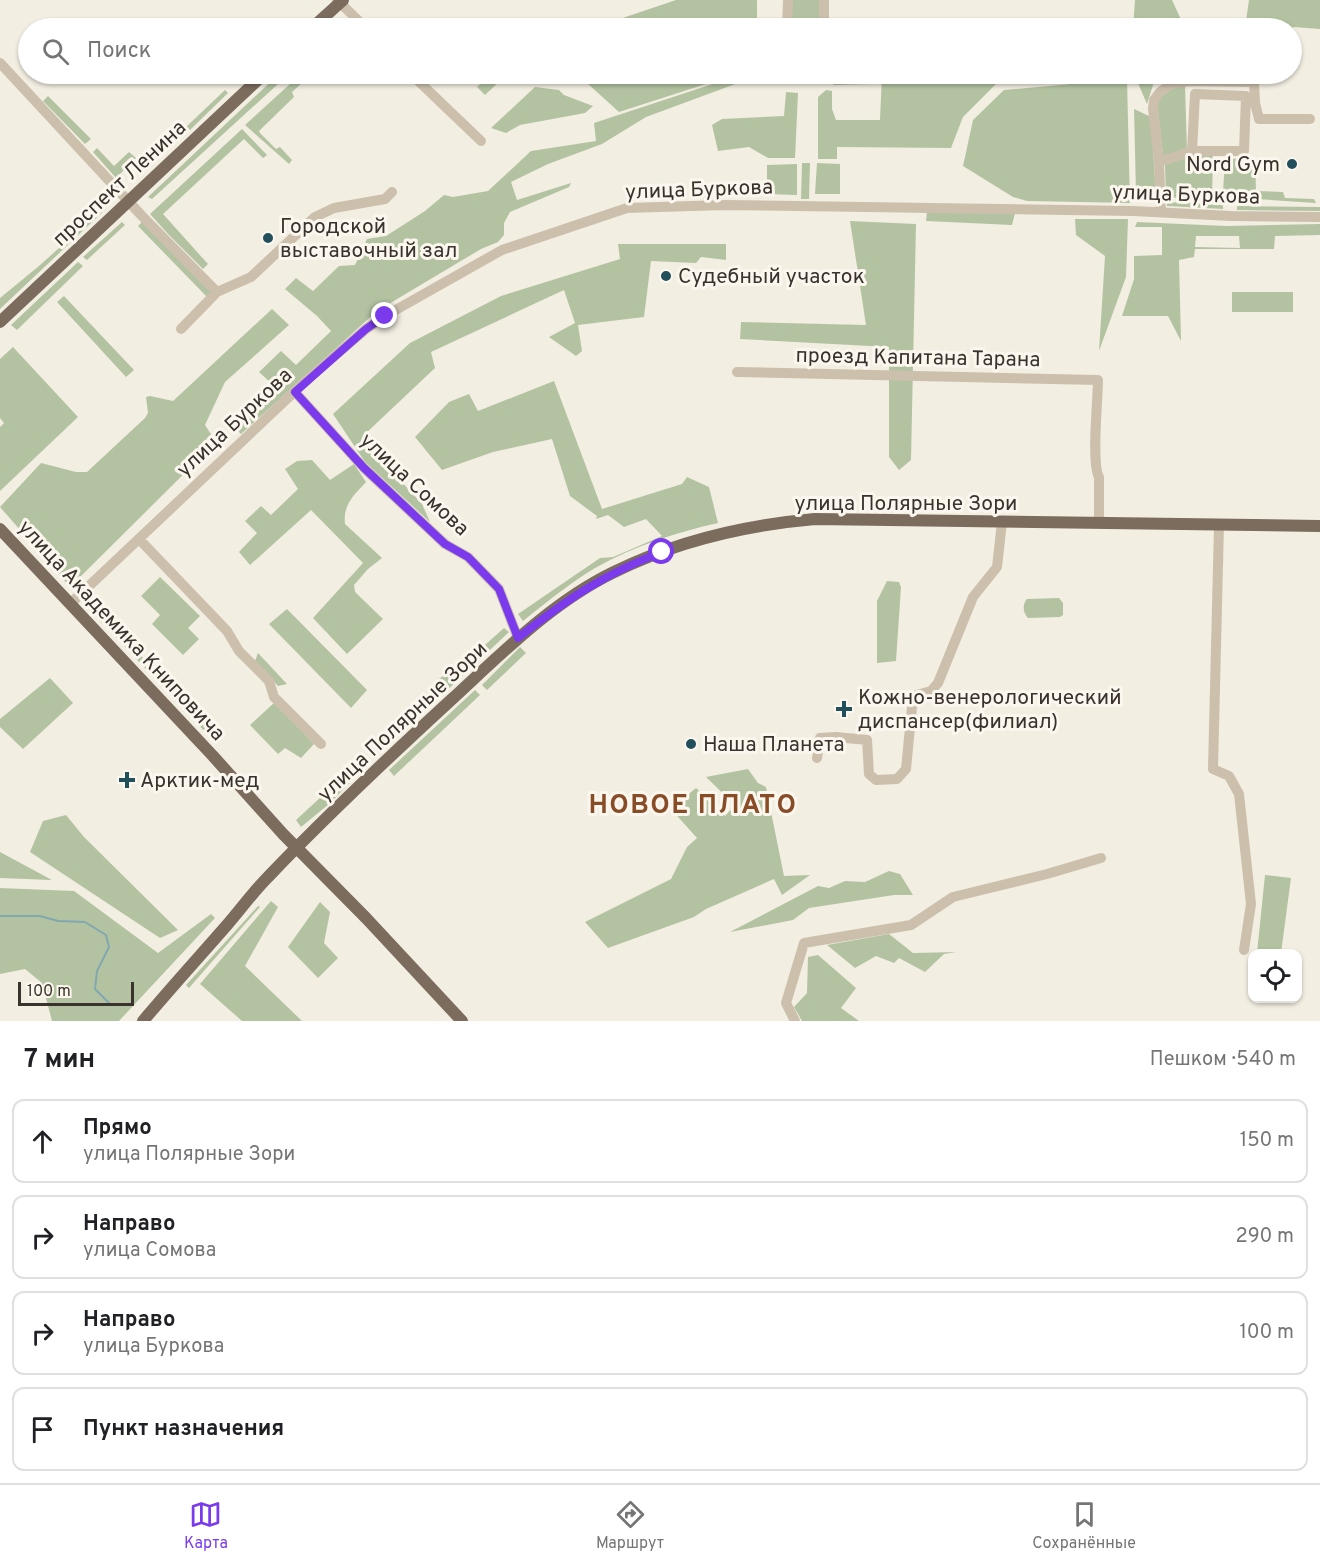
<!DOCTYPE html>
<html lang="ru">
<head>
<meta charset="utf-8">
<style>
	:root { --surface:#fff; --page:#f6f6f6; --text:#202124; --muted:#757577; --line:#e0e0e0; --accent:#7c3aed }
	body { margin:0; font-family:Overpass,sans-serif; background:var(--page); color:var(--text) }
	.controls { position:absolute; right:18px; bottom:18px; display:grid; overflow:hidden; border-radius:12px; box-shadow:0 2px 4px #0004 }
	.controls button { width:54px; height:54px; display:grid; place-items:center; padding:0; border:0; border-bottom:2px solid var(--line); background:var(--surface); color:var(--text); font:30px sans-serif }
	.scale { position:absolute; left:18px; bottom:15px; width:116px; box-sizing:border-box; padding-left:6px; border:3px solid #3a322c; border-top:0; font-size:16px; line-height:21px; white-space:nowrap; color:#3a322c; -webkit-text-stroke:4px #fbf7ee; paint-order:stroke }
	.stop { position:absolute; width:18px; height:18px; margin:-14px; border:4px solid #7c3aed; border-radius:50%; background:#fff }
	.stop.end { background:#7c3aed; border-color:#fff; box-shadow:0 2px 6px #0008 }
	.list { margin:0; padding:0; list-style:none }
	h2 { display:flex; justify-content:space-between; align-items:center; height:78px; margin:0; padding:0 24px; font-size:26px }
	h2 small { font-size:20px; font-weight:400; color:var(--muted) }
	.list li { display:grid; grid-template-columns:39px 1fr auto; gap:18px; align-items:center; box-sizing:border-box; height:84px; margin:0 12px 12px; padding:0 12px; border:2px solid var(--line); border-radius:12px }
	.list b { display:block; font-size:22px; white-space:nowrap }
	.list p { margin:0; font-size:20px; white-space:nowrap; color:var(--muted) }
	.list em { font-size:20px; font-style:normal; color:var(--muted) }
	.icon { flex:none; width:33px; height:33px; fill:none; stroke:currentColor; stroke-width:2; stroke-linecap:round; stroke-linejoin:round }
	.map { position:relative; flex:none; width:1320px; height:1021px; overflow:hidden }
	.search { position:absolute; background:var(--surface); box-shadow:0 2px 4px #0004; left:18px; right:18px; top:18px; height:66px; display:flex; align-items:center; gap:15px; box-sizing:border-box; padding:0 21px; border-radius:33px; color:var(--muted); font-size:22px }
	.sheet { height:462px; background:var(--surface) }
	nav { display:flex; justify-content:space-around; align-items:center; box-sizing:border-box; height:84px; border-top:2px solid var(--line); background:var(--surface); font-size:16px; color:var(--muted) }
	nav a { display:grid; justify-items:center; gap:3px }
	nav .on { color:var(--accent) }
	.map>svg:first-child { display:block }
	.green { fill:#b3c3a1; fill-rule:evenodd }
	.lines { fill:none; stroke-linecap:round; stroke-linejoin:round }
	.stream { stroke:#81a7b0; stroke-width:2 }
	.minor { stroke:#ccc0ad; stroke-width:10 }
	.major { stroke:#7c6c5d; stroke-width:12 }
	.route { stroke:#7c3aed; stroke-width:8 }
	.poi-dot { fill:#214f5c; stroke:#fbf7ee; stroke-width:2 }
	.labels { text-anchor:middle; stroke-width:6; stroke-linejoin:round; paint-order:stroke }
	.poi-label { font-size:21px; fill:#3a322c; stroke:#fbf7ee; text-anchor:start }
	.street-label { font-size:21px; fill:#3a322c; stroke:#fbf7ee }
	.district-label { font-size:27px; font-weight:bold; letter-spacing:1.5px; fill:#884c26; stroke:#fbf7ee }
</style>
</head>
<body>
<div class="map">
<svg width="1320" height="1021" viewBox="0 0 1320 1021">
	<rect width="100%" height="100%" fill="#f3eee2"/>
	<path class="green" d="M676 0H757V28H593Z
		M792 0H821V28H792Z
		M1135 0H1172L1184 26 1231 28H1133Z
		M1249 0H1320V29L1293 27 1292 35V28H1245Z
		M279 74H289L152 199 148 197Z
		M301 74H312L292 92 294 97 259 131 260 133 276 149 280 147 292 160 289 164 245 125Z
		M491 74H503L505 76 485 95 477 87Z
		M577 74H737L619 112Z
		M743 74 785 77 788 79 784 83H738L646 117 602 144 548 164 511 182 517 200 571 183 569 187 510 212 504 223V235L498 242 481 249 377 311 241 434 230 423 271 383 259 372 281 351 296 365 331 331 317 316 285 289 296 278 313 291 339 266 355 265 367 239 386 236 425 211 444 195 453 197 488 191 531 151 596 141 594 123Z
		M829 74H838V80L873 79 872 84 834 85 831 82Z
		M882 74H1006L963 117 951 148 837 147V159H818V97L826 90 832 91V109L836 120H880Z
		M1134 74H1170L1155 79 1147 104Z
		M1127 79 1130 203 1027 201 1013 197 963 166 973 120 1004 90Z
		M1185 85 1187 151 1163 156 1157 102 1168 90Z
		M535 87 559 90 564 95 593 106 585 113 520 125 506 133 491 128Z
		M225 90 228 93 190 130 186 127Z
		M786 92 798 93 795 158H768L749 147 718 151 712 125 722 119 784 116Z
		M48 96 91 139 85 144 43 101Z
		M1134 109 1151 117 1156 196 1136 194Z
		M242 129 267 155 263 158 244 139 163 214 208 264 203 269 168 234 150 214Z
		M97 148 114 166 129 152 136 158 116 178 93 152Z
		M1184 155H1213L1212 200 1166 197 1165 165Z
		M1255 158 1256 191 1283 192 1285 198 1314 199 1316 203 1242 198 1223 192 1225 159Z
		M802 163H810L809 199H801Z
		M817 163 840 164V194H815Z
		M797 164V195L767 194V165Z
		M1167 202 1223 205V209L1167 206Z
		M1237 206 1320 207V211L1237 210Z
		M107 208 0 309V298L39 266 97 214Z
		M927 212 1015 213 1012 225 926 221Z
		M1075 219H1128L1126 277 1099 351 1105 256 1076 235Z
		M143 221 212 292 207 297 138 226Z
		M850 221 916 224 911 460 899 470 889 457V347L740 339 741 322 866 325Z
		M122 222 125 225 87 260 83 257Z
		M1137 222 1226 226 1320 224V235L1275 236 1274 249H1195L1194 257 1179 260 1181 341 1168 316H1122L1134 279V256L1162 255V227H1135ZM1196 236H1239L1240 248 1195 247Z
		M618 244H726V260L701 257 696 263 651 261 644 317 578 325 582 351 576 356 549 337 575 323 564 290 431 352 435 368 364 435 376 450 379 457 422 504 430 522 365 462 333 414 410 343 501 296 620 259Z
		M78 262 83 266 17 330 11 325Z
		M1232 292H1293V312H1232Z
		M64 296 134 370 126 377 57 302Z
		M272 309 289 325 225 382 205 425 216 442 70 587 0 507 41 463 76 472H87L145 418 148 413 146 397 150 396 173 401Z
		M13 347 78 417 0 491V427L4 423 0 418V359Z
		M554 381 602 509 682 484 687 477 709 487 718 523C678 532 634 546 597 567 571 582 547 602 523 621L518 614 600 558 613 557 662 536 646 519 624 527 608 515 596 519 597 516 570 496 552 439 493 452 442 470 415 437 449 402 469 394 478 411Z
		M312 460 330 480 354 464 366 482C353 496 343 505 345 524L382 558 368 569 354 585 355 592 383 619 347 654 313 618 363 563 311 510 250 565 239 552 257 533 245 521 261 506 271 515 298 489 285 469 297 461Z
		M160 577 200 616 188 628 199 639 183 655 152 624 160 615 141 596Z
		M887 581 899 582 901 587 896 661 877 663V601Z
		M1059 598 1063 603V615L1060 617 1028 618C1023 613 1022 604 1027 599Z
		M287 609 367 690 351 708 269 624Z
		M90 610H95L147 662 212 732 210 737Z
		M504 628 509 632 441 696 433 694 436 681 476 653Z
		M520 647 526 653 487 690 482 685Z
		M258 653 287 684 278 686 255 661Z
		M50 678 73 703 23 749 0 727V719Z
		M475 690 480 695 394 776 389 770Z
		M275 702 314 744 301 758 285 748 278 754 250 725Z
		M360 761 366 767 329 804 301 827 296 820Z
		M748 769 758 783 766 787 784 876 810 875 782 895 774 879 706 909 694 917 608 948 585 922 671 879 687 847 697 838 671 809 696 788 725 816 735 805 706 777Z
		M66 815 84 837 178 930 160 938 30 852 43 821Z
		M0 852 52 880 0 878Z
		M889 871 900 874 913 895H894L809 908 793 920 730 932 818 886 829 888 845 881 865 882Z
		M1265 875 1291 878 1281 953H1257Z
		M0 888 74 891 158 953 211 914 215 918 119 1021H52L42 983 25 969 0 974Z
		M271 901 278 907 245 966 302 1021H242L200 984Z
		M320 902 330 912 324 943 338 958 318 978 288 947Z
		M258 906 260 907 189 988 186 985Z
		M889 934 913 953 956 952 944 954 925 972 899 958 894 963 876 956 855 968 827 945Z
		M818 955 856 988 841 1008 859 1021H802L794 1007 807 993 808 957Z"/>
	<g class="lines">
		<path class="stream" d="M0 916H40L58 921 85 922 106 935 109 947 97 971 95 989 109 1003"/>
		<path class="minor" d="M337 0 366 28
			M787 28 788 0
			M824 28V0
			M0 63 142 216 217 292
			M411 74 481 141
			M790 74C799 80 815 79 823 74
			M1159 162 1192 151H1244L1246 96 1195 94 1192 151
			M1161 212 1159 162 1153 109 1154 100 1160 92 1171 84 1189 81 1254 82 1255 103 1259 119H1310
			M181 329 217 292 251 277 315 217 334 208 385 199 392 192
			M737 372 1098 380C1098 400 1091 463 1099 477V523
			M295 392 364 468 445 544 468 557 499 589 518 638
			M1219 525 1213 769 1229 776 1239 794 1251 904 1244 950
			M139 539 227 631 239 651 269 681 274 697 321 744
			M71 603 310 377 366 329 385 316 502 250 627 208 725 205 1133 211 1231 216 1320 217
			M817 758 820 738 836 737 867 740 869 774 876 780 897 779 906 769 912 707 917 695 931 691 938 683 973 597 997 567 1002 522
			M795 1021 786 1003 804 943 911 925 953 897 1047 874 1101 858"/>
		<path class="major" d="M312 28 343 0
			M0 322 264 74
			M0 529 213 756 283 834 366 918 462 1021
			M143 1021C170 989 199 957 227 925 241 909 253 892 268 877 326 816 389 757 451 700 501 654 552 602 614 572 677 541 746 525 815 519L1320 526"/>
	</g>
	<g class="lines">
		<path class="route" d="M385 316 366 329 295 392 364 468 445 544 468 557 499 589 518 638C566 600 604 574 662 552"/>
	</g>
	<g class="poi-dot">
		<circle cx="1292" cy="164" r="6"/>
		<circle cx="268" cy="238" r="6"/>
		<circle cx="666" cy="276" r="6"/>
		<path d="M841 700h6v6h6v6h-6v6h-6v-6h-6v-6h6z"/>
		<circle cx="691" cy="744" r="6"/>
		<path d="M124 771h6v6h6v6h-6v6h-6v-6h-6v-6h6z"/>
	</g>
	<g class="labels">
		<g class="poi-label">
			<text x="1280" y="171" text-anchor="end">Nord Gym</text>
			<text x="280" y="233">Городской<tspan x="280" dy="24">выставочный зал</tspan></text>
			<text x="678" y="283">Судебный участок</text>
			<text x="858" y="704">Кожно-венерологический<tspan x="858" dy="24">диспансер(филиал)</tspan></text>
			<text x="703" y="751">Наша Планета</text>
			<text x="140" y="787">Арктик-мед</text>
		</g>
		<g class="street-label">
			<text transform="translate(119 183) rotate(-43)" y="7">проспект Ленина</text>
			<text transform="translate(699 189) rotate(-2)" y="7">улица Буркова</text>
			<text transform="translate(1186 194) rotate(2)" y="7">улица Буркова</text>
			<text transform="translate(918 357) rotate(1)" y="7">проезд Капитана Тарана</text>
			<text transform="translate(234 422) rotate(-43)" y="7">улица Буркова</text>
			<text transform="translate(415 484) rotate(43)" y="7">улица Сомова</text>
			<text x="906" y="510">улица Полярные Зори</text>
			<text transform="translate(122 630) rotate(47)" y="7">улица Академика Книповича</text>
			<text transform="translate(402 721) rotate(-43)" y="7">улица Полярные Зори</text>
		</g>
		<g class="district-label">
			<text x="693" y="813">НОВОЕ ПЛАТО</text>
		</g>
	</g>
</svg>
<div class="controls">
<button><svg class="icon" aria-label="locate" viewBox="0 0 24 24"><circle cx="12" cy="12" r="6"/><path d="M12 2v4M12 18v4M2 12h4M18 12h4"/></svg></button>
</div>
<div class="scale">100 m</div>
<div class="stop" style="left:662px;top:552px"></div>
<div class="stop end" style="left:385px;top:316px"></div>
<div class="search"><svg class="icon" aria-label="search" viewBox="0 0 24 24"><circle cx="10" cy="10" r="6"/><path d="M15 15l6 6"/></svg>Поиск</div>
</div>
<section class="sheet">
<h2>7 мин<small>Пешком · 540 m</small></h2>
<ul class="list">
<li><svg class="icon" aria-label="ahead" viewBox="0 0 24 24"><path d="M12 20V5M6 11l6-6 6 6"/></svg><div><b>Прямо</b><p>улица Полярные Зори</p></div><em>150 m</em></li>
<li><svg class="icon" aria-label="right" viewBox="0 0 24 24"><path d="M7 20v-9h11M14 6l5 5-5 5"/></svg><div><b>Направо</b><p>улица Сомова</p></div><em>290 m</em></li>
<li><svg class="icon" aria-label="right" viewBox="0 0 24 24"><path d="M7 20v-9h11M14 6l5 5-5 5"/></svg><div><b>Направо</b><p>улица Буркова</p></div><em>100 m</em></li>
<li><svg class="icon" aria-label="arrive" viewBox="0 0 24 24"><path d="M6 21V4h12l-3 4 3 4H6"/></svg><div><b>Пункт назначения</b></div></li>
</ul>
</section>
<nav>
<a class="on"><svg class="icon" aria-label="map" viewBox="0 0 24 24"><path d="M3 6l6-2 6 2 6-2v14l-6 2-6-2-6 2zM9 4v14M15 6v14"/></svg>Карта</a>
<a><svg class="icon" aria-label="directions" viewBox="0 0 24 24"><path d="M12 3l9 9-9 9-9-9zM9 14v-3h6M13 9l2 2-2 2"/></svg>Маршрут</a>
<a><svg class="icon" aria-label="saved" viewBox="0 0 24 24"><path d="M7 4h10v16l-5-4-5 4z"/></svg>Сохранённые</a>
</nav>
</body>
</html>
